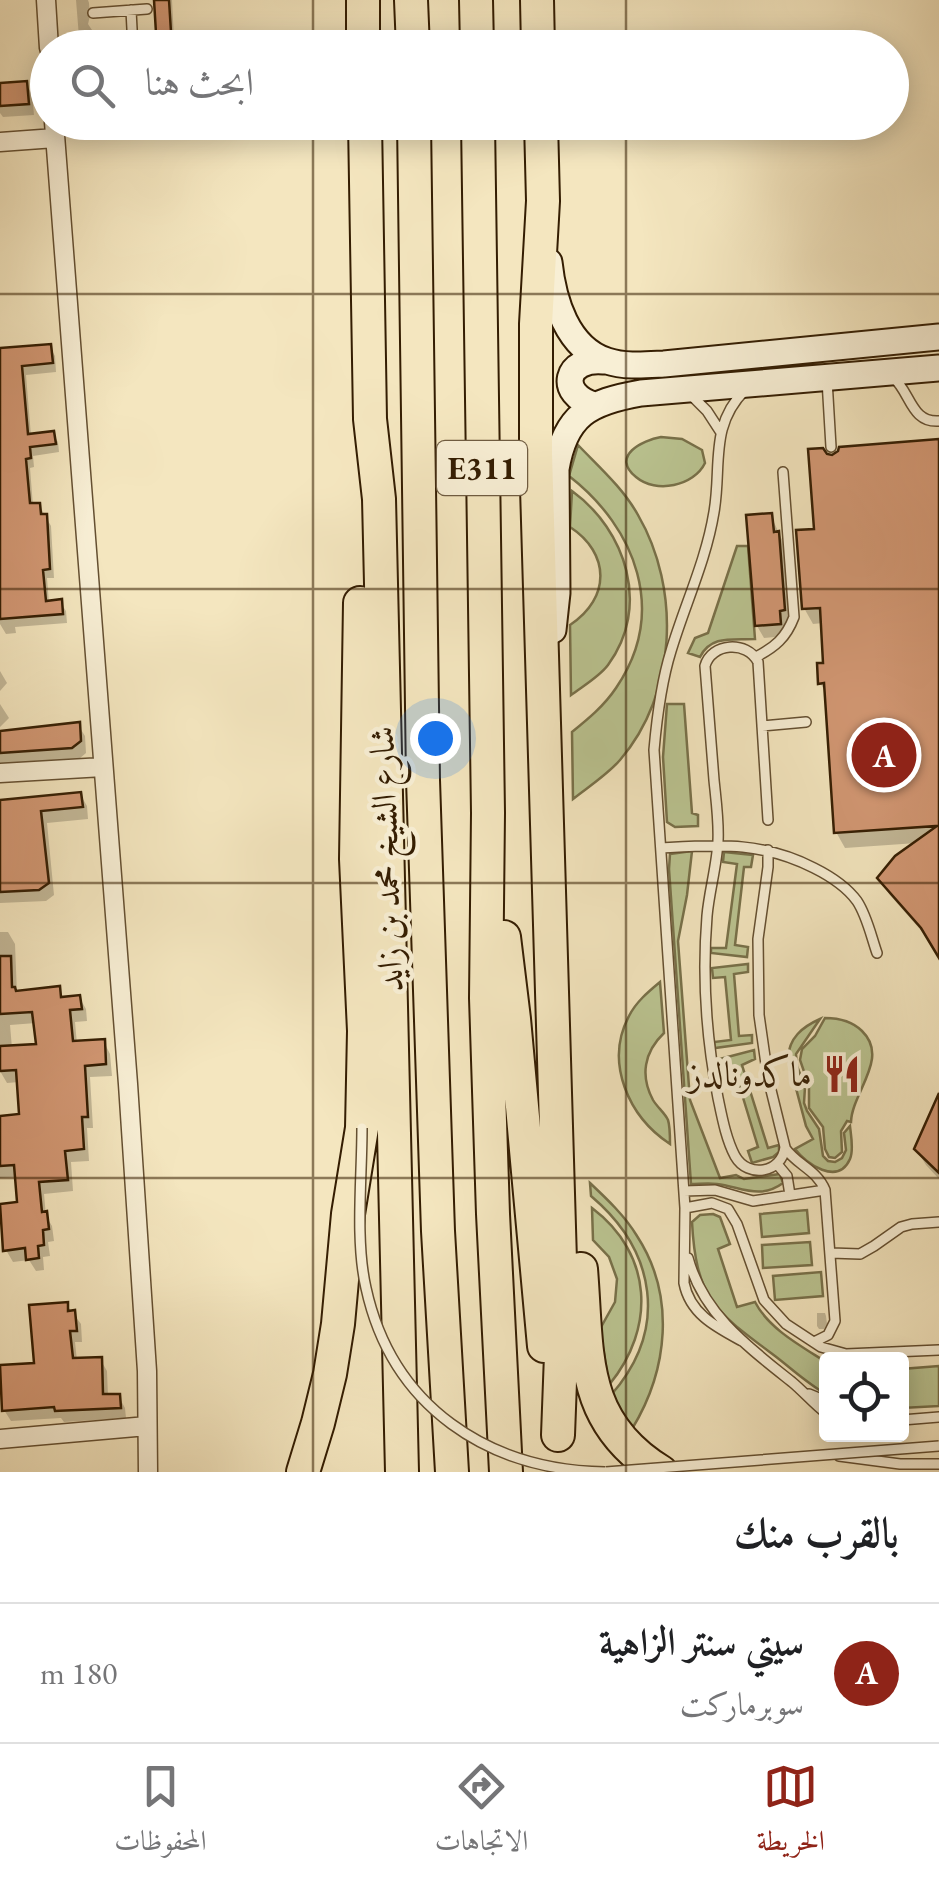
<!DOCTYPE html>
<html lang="ar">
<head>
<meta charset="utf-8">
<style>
	:root { --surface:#fff; --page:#f2f2f2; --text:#202124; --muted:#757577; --line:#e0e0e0; --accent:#8f2418 }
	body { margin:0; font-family:"EB Garamond",Amiri,serif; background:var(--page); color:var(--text); direction:rtl }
	.controls { position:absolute; right:30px; bottom:30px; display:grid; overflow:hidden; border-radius:10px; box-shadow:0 5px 25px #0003 }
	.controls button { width:90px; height:90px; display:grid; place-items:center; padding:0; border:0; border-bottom:2px solid var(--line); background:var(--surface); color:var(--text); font:50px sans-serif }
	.you { position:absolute; left:435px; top:738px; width:35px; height:35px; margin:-25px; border:8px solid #fff; border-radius:50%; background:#1a73e8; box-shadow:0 0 0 15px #1a73e833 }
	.badge { display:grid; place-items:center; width:65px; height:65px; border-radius:50%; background:var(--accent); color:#fff; font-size:32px; font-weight:700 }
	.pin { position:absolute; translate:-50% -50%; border:5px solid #fff; box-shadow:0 2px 10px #0006 }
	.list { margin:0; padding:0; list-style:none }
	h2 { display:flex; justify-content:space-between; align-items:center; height:130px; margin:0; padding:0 40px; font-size:42px }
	h2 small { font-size:32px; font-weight:400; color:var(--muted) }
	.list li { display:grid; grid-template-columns:65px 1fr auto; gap:30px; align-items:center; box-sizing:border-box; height:140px; padding:0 40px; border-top:2px solid var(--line) }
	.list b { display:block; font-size:38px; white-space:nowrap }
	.list p { margin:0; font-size:32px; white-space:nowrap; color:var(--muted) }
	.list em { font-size:32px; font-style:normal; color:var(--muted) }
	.icon { flex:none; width:55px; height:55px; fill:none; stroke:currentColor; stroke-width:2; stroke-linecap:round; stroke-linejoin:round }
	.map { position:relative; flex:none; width:939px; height:1472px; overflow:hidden; direction:ltr }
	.search { position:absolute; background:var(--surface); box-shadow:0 5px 25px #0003; left:30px; right:30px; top:30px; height:110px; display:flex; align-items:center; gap:25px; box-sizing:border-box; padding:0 35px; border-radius:55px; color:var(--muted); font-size:38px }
	.sheet { height:270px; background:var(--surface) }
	nav { display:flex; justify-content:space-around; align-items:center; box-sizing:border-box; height:140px; border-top:2px solid var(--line); background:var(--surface); font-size:28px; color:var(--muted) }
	nav a { display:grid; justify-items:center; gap:5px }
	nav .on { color:var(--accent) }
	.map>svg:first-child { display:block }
	.green { fill:#bbc592; stroke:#78714a; stroke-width:2.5 }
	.shadow { fill:#0003; fill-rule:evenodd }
	.building { fill:#d29773; stroke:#341d02; stroke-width:2.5 }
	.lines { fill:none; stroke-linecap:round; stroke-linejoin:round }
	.lane-casing { stroke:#644f31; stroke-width:12 }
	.street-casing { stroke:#644f31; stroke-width:21 }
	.secondary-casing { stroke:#341d02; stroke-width:29 }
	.highway-casing { stroke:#341d02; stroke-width:36 }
	.lane { stroke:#f8efd5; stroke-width:9 }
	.street { stroke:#f8efd5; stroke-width:18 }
	.secondary { stroke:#f8efd5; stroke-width:25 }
	.highway { stroke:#f4e6bf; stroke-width:32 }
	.lane-bridge-casing { stroke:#644f31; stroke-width:12; stroke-linecap:butt }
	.lane-bridge { stroke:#f8efd5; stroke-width:9 }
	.grid { fill:none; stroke:#341d02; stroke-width:2.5; stroke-opacity:0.55 }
	.labels { text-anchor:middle; stroke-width:9; stroke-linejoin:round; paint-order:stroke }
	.shield { fill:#f8efd5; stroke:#6f5c41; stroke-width:2.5 }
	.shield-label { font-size:32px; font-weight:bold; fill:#341d02 }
	.street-label { font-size:35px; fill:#341d02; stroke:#f8efd5 }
	.poi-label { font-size:35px; fill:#341d02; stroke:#f8efd5; text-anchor:end }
</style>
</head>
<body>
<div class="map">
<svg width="939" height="1472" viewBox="0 0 939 1472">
	<rect width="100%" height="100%" fill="#f4e6bf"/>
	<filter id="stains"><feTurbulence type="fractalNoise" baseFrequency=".002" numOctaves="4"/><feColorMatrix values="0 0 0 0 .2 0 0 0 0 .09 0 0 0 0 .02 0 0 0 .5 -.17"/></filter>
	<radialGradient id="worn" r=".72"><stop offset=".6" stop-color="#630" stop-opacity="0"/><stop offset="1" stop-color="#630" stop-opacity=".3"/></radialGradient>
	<path class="green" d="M661 437 682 439 702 450 705 463C694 486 656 494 636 477 610 456 643 440 661 437Z
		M578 445C599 467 623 488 638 515 681 589 677 694 620 760 607 775 588 787 573 799L572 732C588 719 604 706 616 688 668 612 636 528 569 476Z
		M572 491C626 530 651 607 608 665 599 677 583 686 571 695L570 625C611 598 610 553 570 527Z
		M737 546H748L755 639C732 640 711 635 700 657L688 653 695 638 708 633Z
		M667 704H684L692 813 698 815V826L675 827 667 822 663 757Z
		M692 851 687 895 678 941 690 1100 720 1178 736 1175 744 1179 780 1174 783 1183C760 1200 741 1187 717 1184 709 1183 699 1184 691 1184L669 869 670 854Z
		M724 852 753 855 751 867H744L735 945 748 947 747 957 711 953V948H726L737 864 723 862Z
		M748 964V972L734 974 739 1036 752 1035V1043L715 1048 714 1042 731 1040 725 977 713 978 712 968Z
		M660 982 664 1033C644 1052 640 1076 653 1100 657 1107 665 1113 668 1120 670 1126 670 1137 670 1144 629 1117 604 1063 629 1016 636 1002 648 992 660 982Z
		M825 1018C839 1018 852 1021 862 1031 890 1058 852 1092 851 1122L847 1121 841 1131 842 1152 835 1158 829 1157 825 1149 823 1127 809 1108V1086L800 1060 802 1049 815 1036Z
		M820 1019 796 1054 797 1066 805 1087 804 1103 807 1111 819 1129 823 1156 828 1161 835 1162 842 1158 846 1150 844 1133 850 1126C851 1136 854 1150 850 1159 838 1186 806 1164 795 1149L813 1139 806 1126 788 1058C789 1038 802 1027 820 1019Z
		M754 1050 755 1059 742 1065 768 1148 779 1145V1152L773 1157 752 1163 748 1151 758 1147 734 1068 718 1072 716 1060Z
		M590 1183C607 1199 625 1216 637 1236 676 1296 668 1370 632 1429L611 1395C669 1329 656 1251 591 1196Z
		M592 1208C653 1254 656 1328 609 1385L600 1329 615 1302 617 1279 609 1257 593 1240Z
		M807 1210 809 1233 762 1237 760 1214Z
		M713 1214 720 1217 730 1244 718 1249 737 1307 755 1302C769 1329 801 1346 826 1362V1394C808 1384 792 1369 775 1356 716 1312 696 1300 692 1222L700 1215Z
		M810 1242 812 1265 763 1268 762 1245Z
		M821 1272 823 1296 775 1300 773 1276Z
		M939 1366V1406L902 1408V1369Z"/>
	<path class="shadow" d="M76 0H88L89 3 90 16 88 24 92 30V41L110 40 112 48H95V44H84L79 37Z
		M156 0H172L174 39 163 40 158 32Z
		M26 84 32 94 34 115 3 117 0 113V86Z
		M50 347 55 356 56 372 26 375 31 436 52 433 58 442 59 452 33 456 34 467 30 468 33 506 39 505 51 526 54 578H47L49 603 60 602 66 611 67 623 15 627 16 633 6 634 0 624V351Z
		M939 442V955L933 944 889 894 880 878 917 843 845 848 836 832 827 694 820 683 825 666 823 623 813 624 804 608 825 456Z
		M771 516 785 546 791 622H785L786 636 764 638 757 626Z
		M0 671 7 683 0 691Z
		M0 704 9 718 0 727Z
		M78 725 85 736 86 753 79 759 0 765V733Z
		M80 794 87 806 88 819 47 823 54 895 46 901 0 903V802Z
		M0 932H8L15 944 17 994 58 989 64 999 79 997 86 1009 87 1021 75 1022 77 1044 104 1042 110 1054 112 1076 90 1077 93 1128H87L89 1161 71 1162 73 1191 44 1194 46 1216 52 1226 54 1241 48 1242 50 1256 43 1257 44 1270 36 1271 29 1260 13 1262 6 1250 19 1204 18 1177 0 1178V1118L21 1116 19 1082 7 1083 0 1071ZM36 1023 39 1046 12 1048 10 1025Z
		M939 1091V1179L926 1165 916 1149 930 1120Z
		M66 1304 81 1324 82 1342H75L77 1361 100 1359 107 1371 108 1397H119L125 1408 126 1418 64 1422 61 1418 11 1421 4 1410 3 1399 0 1393V1368L37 1365Z
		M817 1313H825L826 1316 827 1324 824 1329H819L817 1326Z"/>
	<path class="building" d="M154 0H169L171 32 156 33Z
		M27 81 29 104 0 106V83Z
		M51 344 53 363 22 366 28 434 54 431 56 444 30 447 31 458 26 459 30 503H40L41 514H47L50 569 43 570 46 601 62 599 63 614 0 619V348Z
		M939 439V958L921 928 877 878 895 856 937 826 834 833 824 683 818 684 817 663H823L820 608 802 609 796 530 814 529 808 449 823 448 827 454 832 455 838 451 839 447Z
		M772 513 774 532 779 531 785 610 780 611 781 624 755 626 746 515Z
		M80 722 81 741 72 748 0 753V731Z
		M81 792 83 807 41 811 49 883 39 890 0 892V800Z
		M0 956H11L12 987H15L16 991 60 986 61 997 80 995 82 1009 70 1010 73 1041 105 1039 106 1064 85 1066 88 1117H82L84 1149 65 1151 68 1180 39 1182 42 1212 47 1211 49 1229 43 1230 44 1245 38 1246 39 1258 26 1260 25 1248 3 1251 0 1204 17 1202 14 1165 0 1166V1116L19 1114 16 1070 0 1071V1046L36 1044 32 1012 0 1014Z
		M939 1093V1173L914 1149Z
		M68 1302V1311L75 1310 77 1331H70L73 1358 102 1357 103 1394H120L121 1408 55 1411 54 1407 2 1411 0 1365 34 1363 29 1305Z"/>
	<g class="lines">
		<g class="lane-casing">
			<path id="lane" d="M131 10 133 48
				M93 13 147 9
				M54 132 82 127 92 122
				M893 377C911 393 911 423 939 421
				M827 380 831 447
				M691 395 707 411 720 431
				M756 657C775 647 786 638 794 617L783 472
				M762 726 806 722
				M661 848C718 845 761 841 814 868 830 876 846 886 857 901 867 916 871 936 877 953
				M768 850V867L758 939 759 1015 768 1078 785 1147C782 1173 748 1179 735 1156 726 1139 722 1117 718 1098 706 1037 702 978 707 916 709 892 717 865 718 841 719 821 716 800 714 780 711 742 708 704 705 666 711 643 747 640 758 662L768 820
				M785 1148C797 1165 817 1170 825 1190L835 1321 828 1335 814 1342
				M777 1164 787 1176 790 1195
				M684 1191 715 1190 753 1201 825 1190
				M685 1208 712 1203 728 1209 737 1224 764 1300 786 1324 821 1347 846 1354 939 1350
				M831 1253 860 1254 874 1246 901 1227 912 1224 939 1222
				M688 1258C703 1314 748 1347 792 1382 804 1392 814 1404 826 1413
				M742 1341C716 1327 690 1314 684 1283L685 1208 654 750C657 716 661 683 671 651 685 604 706 561 714 512 722 466 709 426 745 390
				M809 1394 826 1401
				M902 1420 939 1417
				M839 1456 900 1464H939"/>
		</g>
		<g class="street-casing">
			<path id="street" d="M46 0 49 48
				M54 122 128 1084 147 1371 148 1472
				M0 142 55 138
				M0 773 103 767
				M0 1439 147 1426"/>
		</g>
		<g class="secondary-casing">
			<path id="secondary" d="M549 262C553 300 567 348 607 361 625 367 645 365 664 364L939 337
				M594 405C557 394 565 357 604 361
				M553 630 557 593 556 469C565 415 589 402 641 393L939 368"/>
		</g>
		<g class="highway-casing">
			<path id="highway" d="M411 0 413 48
				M476 0 477 48
				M537 0 538 48
				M363 48V0
				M365 122 370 419 379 499 402 1472
				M414 122 423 780 438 1231 452 1472
				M478 122 488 813 486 998 493 1214 506 1472
				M541 122 543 201 536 324V454L562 1328 558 1435
				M504 937 514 1019 544 1346
				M581 1269C588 1354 579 1422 661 1472
				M303 1472 318 1423 330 1374 338 1324 348 1214 362 1128 364 1031 356 859 360 603"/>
		</g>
		<use href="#lane" class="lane"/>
		<use href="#street" class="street"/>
		<use href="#secondary" class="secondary"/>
		<use href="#highway" class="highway"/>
		<g class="lane-bridge-casing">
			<path id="lane-bridge" d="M362 1128C362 1178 355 1240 366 1288 392 1407 488 1470 605 1472
				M606 1472 939 1446"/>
		</g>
		<use href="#lane-bridge" class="lane-bridge"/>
	</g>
	<path class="grid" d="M313 0V48M626 0V48M313 122V1472M626 122V1472M0 294H939M0 589H939M0 883H939M0 1178H939"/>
	<defs>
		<g id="restaurant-bare" transform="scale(3)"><path d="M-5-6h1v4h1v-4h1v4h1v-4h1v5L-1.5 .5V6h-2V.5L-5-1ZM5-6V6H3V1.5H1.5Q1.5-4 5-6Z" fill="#8f2418" stroke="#f8efd5" stroke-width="2.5" paint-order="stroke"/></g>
	</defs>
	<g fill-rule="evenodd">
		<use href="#restaurant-bare" x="842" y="1074"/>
	</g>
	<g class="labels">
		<rect class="shield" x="437" y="441" width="90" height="54" rx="8"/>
		<g class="shield-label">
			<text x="482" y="479">E311</text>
		</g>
		<g class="street-label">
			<text transform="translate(386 859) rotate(-92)" y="12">شارع الشيخ محمد بن زايد</text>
		</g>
		<g class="poi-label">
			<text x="812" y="1086">ماكدونالدز</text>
		</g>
	</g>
	<rect width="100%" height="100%" filter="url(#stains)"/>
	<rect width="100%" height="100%" fill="url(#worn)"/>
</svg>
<div class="controls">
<button><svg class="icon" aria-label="locate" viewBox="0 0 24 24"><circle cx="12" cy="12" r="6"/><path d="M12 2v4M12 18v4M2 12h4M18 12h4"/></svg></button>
</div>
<div class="you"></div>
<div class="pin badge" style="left:884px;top:755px">A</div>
<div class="search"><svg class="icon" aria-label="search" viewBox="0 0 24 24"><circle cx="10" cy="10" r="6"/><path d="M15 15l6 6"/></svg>ابحث هنا</div>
</div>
<section class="sheet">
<h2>بالقرب منك<small></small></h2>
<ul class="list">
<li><span class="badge">A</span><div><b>سيتي سنتر الزاهية</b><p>سوبرماركت</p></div><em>180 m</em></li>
</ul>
</section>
<nav>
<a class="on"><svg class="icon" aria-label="map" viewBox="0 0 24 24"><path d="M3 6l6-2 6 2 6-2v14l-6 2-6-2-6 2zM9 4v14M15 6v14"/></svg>الخريطة</a>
<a><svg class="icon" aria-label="directions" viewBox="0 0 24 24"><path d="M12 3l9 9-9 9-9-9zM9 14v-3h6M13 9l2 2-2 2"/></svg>الاتجاهات</a>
<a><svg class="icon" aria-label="saved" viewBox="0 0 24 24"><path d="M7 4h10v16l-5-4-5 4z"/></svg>المحفوظات</a>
</nav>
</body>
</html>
